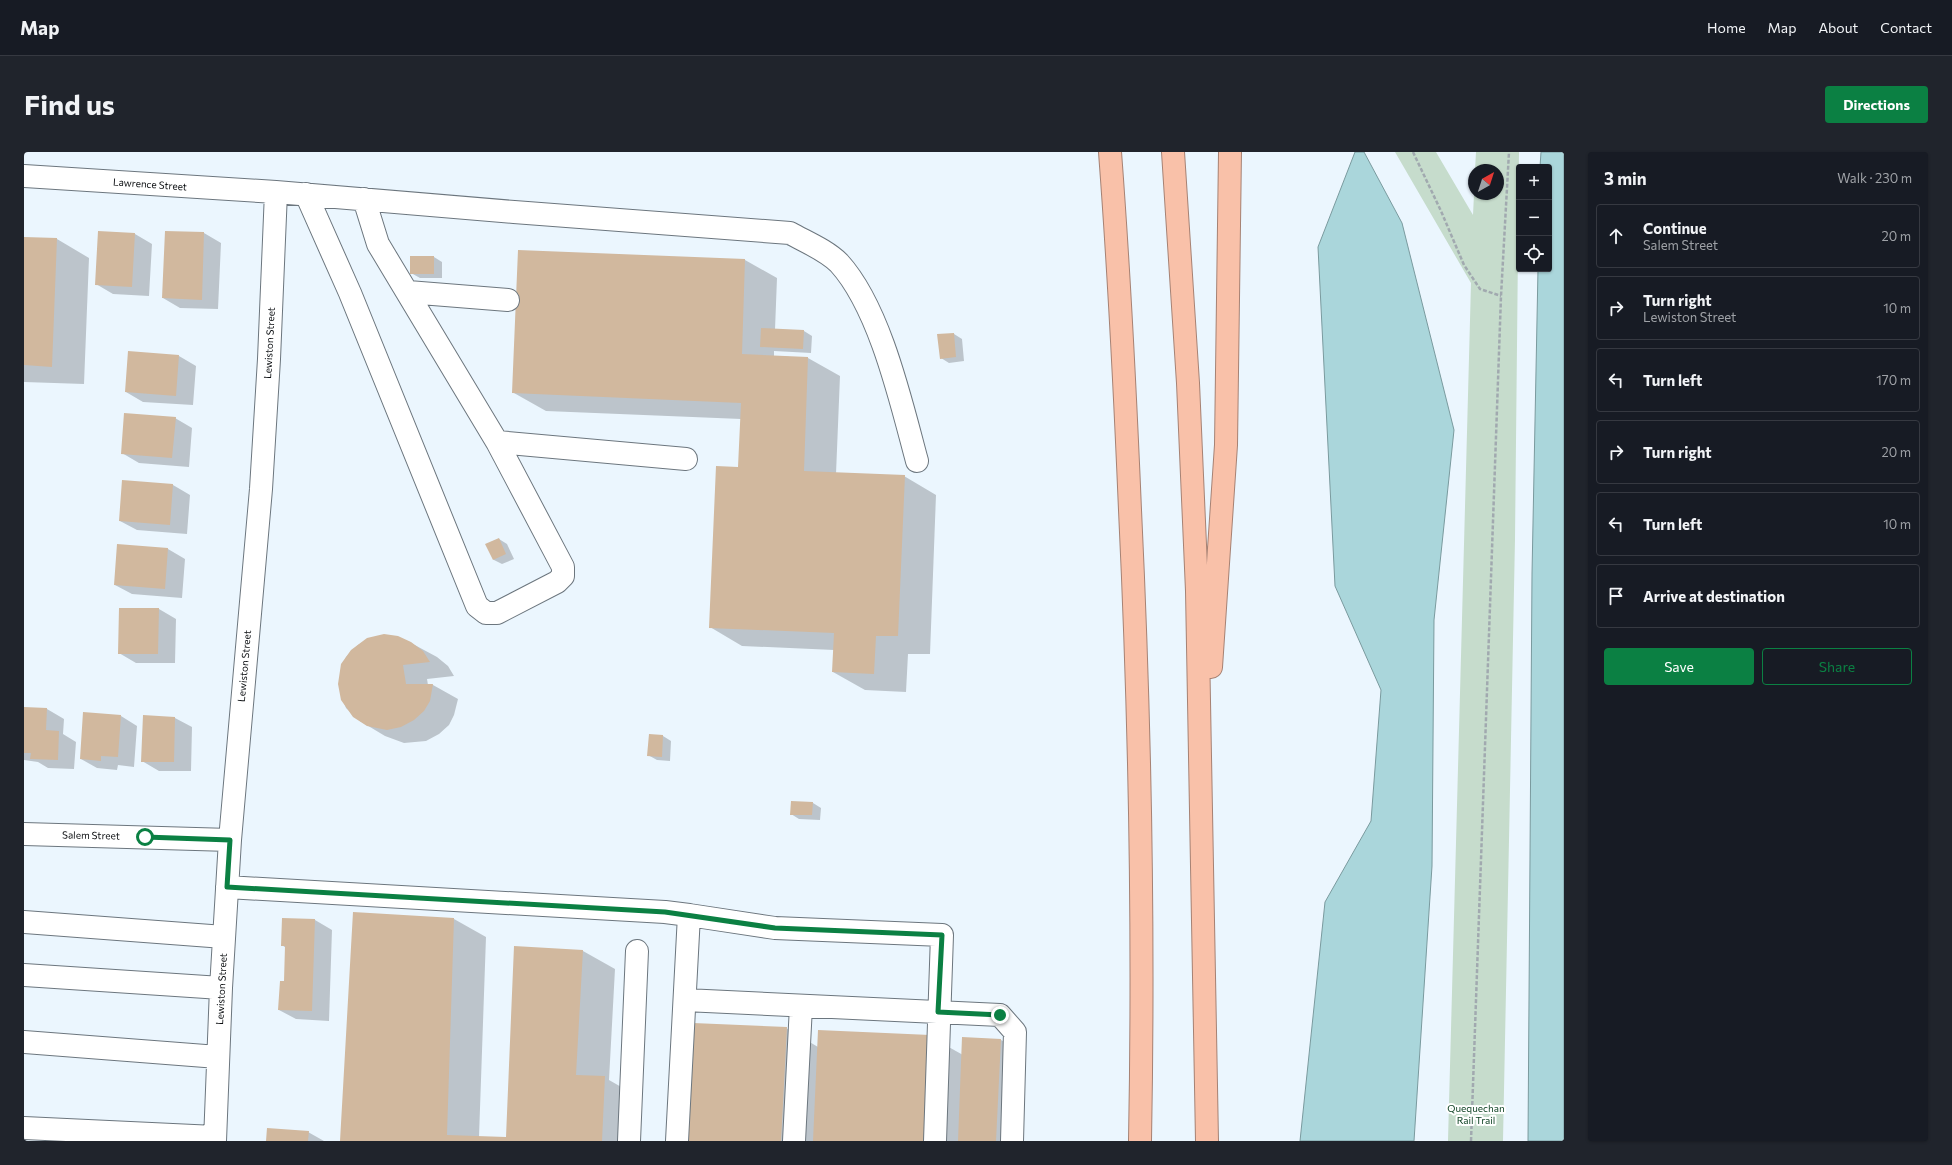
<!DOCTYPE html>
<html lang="en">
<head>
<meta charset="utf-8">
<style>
	:root { --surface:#171b24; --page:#20242c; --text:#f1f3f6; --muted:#9ea1a6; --line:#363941; --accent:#0b8043 }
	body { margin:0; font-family:Commissioner,sans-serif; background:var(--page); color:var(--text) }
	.controls { position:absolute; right:12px; top:12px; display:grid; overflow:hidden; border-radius:4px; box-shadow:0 1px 3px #0004 }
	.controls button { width:36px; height:36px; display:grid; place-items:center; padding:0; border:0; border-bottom:1px solid var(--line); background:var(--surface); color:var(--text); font:20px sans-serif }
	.compass { position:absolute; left:1444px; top:12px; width:36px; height:36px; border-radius:50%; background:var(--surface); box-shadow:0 1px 3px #0004; rotate:39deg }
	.stop { position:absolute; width:12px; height:12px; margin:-9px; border:3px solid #0b8043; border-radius:50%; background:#fff }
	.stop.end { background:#0b8043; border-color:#fff; box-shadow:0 1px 4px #0008 }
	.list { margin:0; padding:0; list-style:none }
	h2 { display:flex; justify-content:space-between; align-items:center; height:52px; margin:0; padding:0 16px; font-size:17px }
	h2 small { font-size:13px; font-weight:400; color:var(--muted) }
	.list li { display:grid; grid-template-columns:26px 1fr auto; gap:12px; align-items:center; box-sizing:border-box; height:64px; margin:0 8px 8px; padding:0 8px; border:1px solid var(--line); border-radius:4px }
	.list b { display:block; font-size:15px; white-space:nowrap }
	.list p { margin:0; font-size:13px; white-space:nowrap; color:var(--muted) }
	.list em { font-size:13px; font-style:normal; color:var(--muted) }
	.actions { display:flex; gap:8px; padding:12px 16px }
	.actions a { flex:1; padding:9px 0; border:1px solid var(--accent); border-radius:4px; text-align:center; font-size:14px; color:var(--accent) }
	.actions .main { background:var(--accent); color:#fff }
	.icon { flex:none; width:22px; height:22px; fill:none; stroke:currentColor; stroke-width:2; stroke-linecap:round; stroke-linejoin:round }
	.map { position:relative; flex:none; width:1540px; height:989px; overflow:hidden; border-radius:4px }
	header { display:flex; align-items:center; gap:24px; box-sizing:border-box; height:56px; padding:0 20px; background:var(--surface); border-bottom:1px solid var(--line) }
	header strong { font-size:19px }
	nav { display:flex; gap:22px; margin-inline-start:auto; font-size:14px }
	.intro { display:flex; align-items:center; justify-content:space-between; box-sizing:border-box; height:96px; padding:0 24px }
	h1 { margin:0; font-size:28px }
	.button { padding:10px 18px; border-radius:4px; background:var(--accent); color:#fff; font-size:14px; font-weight:700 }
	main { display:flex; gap:24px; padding:0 24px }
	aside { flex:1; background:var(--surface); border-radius:4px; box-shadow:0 1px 3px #0004 }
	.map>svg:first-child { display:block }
	.green { fill:#c6dccc }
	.water { fill:#aad6db; stroke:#7a9a9e }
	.shadow { fill:#0003 }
	.building { fill:#d1b89e }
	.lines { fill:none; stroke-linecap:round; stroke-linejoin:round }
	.minor-casing { stroke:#6c767e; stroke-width:24 }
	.highway-casing { stroke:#a68274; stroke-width:24 }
	.path { stroke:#a1a9af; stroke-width:2.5; stroke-dasharray:4 2; stroke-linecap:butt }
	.minor { stroke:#fff; stroke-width:22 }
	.highway { stroke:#f9c1a9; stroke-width:22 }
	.route { stroke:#0b8043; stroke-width:5 }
	.labels { text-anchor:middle; stroke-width:4; stroke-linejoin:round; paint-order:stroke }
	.street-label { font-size:10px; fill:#0b0e11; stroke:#fff }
	.park-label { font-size:10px; fill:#0f4324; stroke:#fff }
</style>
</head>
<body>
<header>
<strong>Map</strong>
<nav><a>Home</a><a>Map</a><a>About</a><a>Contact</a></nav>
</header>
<div class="intro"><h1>Find us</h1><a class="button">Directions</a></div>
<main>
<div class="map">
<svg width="1540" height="989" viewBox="0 0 1540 989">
	<rect width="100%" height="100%" fill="#ebf6fe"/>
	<path class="green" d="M1371 0H1412L1449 63 1450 42H1474V18H1451L1452 0H1495L1491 387 1479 989H1424L1447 131Z"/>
	<path class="water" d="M1331 0H1340L1378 71 1430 278 1410 468 1408 714 1390 989H1276L1301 750 1347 669 1357 538 1311 434 1294 95Z
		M1517 0H1540V989H1504L1508 422 1514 117H1525V15H1516Z"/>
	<path class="shadow" d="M75 80 111 82 128 92 125 144 89 142 72 132Z
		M142 80 180 81 197 91 194 157 156 156 139 146Z
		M0 86 33 87 65 106 60 232 0 230Z
		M495 99 721 108 753 126 751 178 780 179 788 184 787 201 750 199V204L784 206 816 224 812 322 880 324 912 343 906 502H884L882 540 841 538 809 520 810 498 718 494 686 475 715 316 717 267 522 259 490 241Z
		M410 105 418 110V126H396L387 121Z
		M930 182 938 187 940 209 925 211 917 206Z
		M155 204 172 214 169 253 119 250 102 240Z
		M151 266 168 276 165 315 115 311 98 301Z
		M99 330 149 333 166 343 163 382 113 378 96 369Z
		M475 387 483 392 490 407 478 412 470 408 463 393Z
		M94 393 144 397 161 407 158 446 108 442 91 433Z
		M96 457H135L152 467 151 511H112L95 501Z
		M344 487 387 491 413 505 424 514 430 524 403 527 404 533H409L434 547 430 563 425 573 415 582 402 589 380 591 361 584 336 569 322 556 316 540V520L322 505 334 493Z
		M0 556 23 557 40 567 39 582 52 590 50 617 24 616 14 610 0 608Z
		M97 564 113 574 110 615 94 613 93 618 73 616 57 607Z
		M120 564 151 566 168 575 167 619H135L118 609Z
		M626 583 639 584 647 589 646 609 633 608 624 603Z
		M789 651 797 656 796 668 775 667 767 662Z
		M430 767 462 785 455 985 483 986 491 795 559 799 591 817 585 928 613 944 610 989H317Z
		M291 768 308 778 305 869 272 867 255 858 261 830 262 796 258 793Z
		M762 876 794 895 905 884 939 903 977 888 1002 902 998 989H664Z
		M284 980 300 989H243Z"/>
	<path class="building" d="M74 79 111 81 108 135 71 133Z
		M141 79 180 80 178 148 138 146Z
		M0 85 33 86 28 215 0 213Z
		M494 98 721 107 718 202 784 205 780 319 881 323 874 484H852L850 522 808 520 810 481 685 476 692 314 714 315 717 251 488 241Z
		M386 104H410V122H386Z
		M737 176 780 178 779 197 736 195Z
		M930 181 932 205 916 207 913 182Z
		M104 199 155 203 152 244 101 240Z
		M100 261 152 265 148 306 97 302Z
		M98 328 149 332 146 373 95 369Z
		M475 386 482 402 469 408 461 392Z
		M93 392 144 396 141 437 90 433Z
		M95 456H135L134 502H94Z
		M360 482 374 484 387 490 399 499 406 510 379 513 382 532H409L406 549 400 559 390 568 377 575 363 578 343 574 329 565 317 548 314 532 317 512 327 498 343 486Z
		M0 555 23 556 22 578 35 579 34 608 6 607 7 601H0Z
		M59 560 97 563 94 605 77 604V609L56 607Z
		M119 563 151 565 150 610H117Z
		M625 582 639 583 638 605 623 604Z
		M767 649 789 650 788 663H766Z
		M329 760 430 766 423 983 482 985 490 794 559 798 552 923 581 924 578 989H316Z
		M258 766 291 767 288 859 254 858 256 829H260L261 794H257Z
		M669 871 763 875 757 989H663Z
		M794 878 906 883 901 989H789Z
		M938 885 977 887 972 989H934Z
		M243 976 285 979 284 989H242Z"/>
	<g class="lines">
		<g class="minor-casing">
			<path id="minor" d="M0 24 252 40 490 60 766 81C782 90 802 98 815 111 856 156 877 250 893 309
				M282 42 326 141 453 454 462 461H473L533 430 539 424V415L473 290
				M340 47 354 92 473 290 662 307
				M384 140 484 148
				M0 682 206 688
				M203 735 641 760 665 763 653 989
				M665 763 751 776 918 783 911 989
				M0 770 200 785
				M0 823 197 836
				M661 848 976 863 991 880 988 989
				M0 890 194 905
				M0 976 191 985
				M191 989 197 836 206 688 237 337 245 207 252 40
				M605 989 613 799
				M770 989 777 854"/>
		</g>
		<g class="highway-casing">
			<path id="highway" d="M1086 0C1095 119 1101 238 1106 358 1116 568 1120 778 1116 989
				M1149 0 1164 231 1173 439 1183 989
				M1187 515 1202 293 1206 0"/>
		</g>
		<path class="path" d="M1389 0 1417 59 1440 113 1456 137 1477 144
			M1447 989 1477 144 1485 0"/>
		<use href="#minor" class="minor"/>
		<use href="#highway" class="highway"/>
	</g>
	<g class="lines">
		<path class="route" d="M121 685 206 688 203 735 641 760 751 776 918 783 914 860 976 863"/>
	</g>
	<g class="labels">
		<g class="street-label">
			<text transform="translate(126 32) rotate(4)" y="4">Lawrence Street</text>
			<text transform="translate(245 191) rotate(-87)" y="4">Lewiston Street</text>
			<text transform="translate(220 514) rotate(-85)" y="4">Lewiston Street</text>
			<text transform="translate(67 683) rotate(1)" y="4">Salem Street</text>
			<text transform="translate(197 837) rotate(-87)" y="4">Lewiston Street</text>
		</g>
		<g class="park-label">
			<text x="1452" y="960">Quequechan<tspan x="1452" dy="12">Rail Trail</tspan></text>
		</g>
	</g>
</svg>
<div class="controls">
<button>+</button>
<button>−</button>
<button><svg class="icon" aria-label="locate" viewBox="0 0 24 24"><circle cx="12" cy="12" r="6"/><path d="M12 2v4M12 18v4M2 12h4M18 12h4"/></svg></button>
</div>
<svg class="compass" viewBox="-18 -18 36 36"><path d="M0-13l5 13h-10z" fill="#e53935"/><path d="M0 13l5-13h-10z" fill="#9ea1a6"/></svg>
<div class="stop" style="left:121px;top:685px"></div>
<div class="stop end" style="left:976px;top:863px"></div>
</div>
<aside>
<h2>3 min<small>Walk · 230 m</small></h2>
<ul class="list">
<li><svg class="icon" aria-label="ahead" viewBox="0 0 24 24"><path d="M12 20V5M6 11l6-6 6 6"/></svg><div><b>Continue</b><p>Salem Street</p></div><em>20 m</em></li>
<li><svg class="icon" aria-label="right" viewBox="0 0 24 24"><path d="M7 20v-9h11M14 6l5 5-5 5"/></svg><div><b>Turn right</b><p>Lewiston Street</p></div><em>10 m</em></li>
<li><svg class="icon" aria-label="left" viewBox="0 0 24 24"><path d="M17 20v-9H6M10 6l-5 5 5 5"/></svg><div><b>Turn left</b></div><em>170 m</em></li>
<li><svg class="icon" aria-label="right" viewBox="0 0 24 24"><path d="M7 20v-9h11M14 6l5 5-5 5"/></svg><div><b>Turn right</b></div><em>20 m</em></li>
<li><svg class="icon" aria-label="left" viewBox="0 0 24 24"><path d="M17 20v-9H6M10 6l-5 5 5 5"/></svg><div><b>Turn left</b></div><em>10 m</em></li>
<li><svg class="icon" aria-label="arrive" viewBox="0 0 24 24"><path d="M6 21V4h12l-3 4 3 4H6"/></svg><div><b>Arrive at destination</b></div></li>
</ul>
<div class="actions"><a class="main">Save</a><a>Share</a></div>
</aside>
</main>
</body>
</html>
